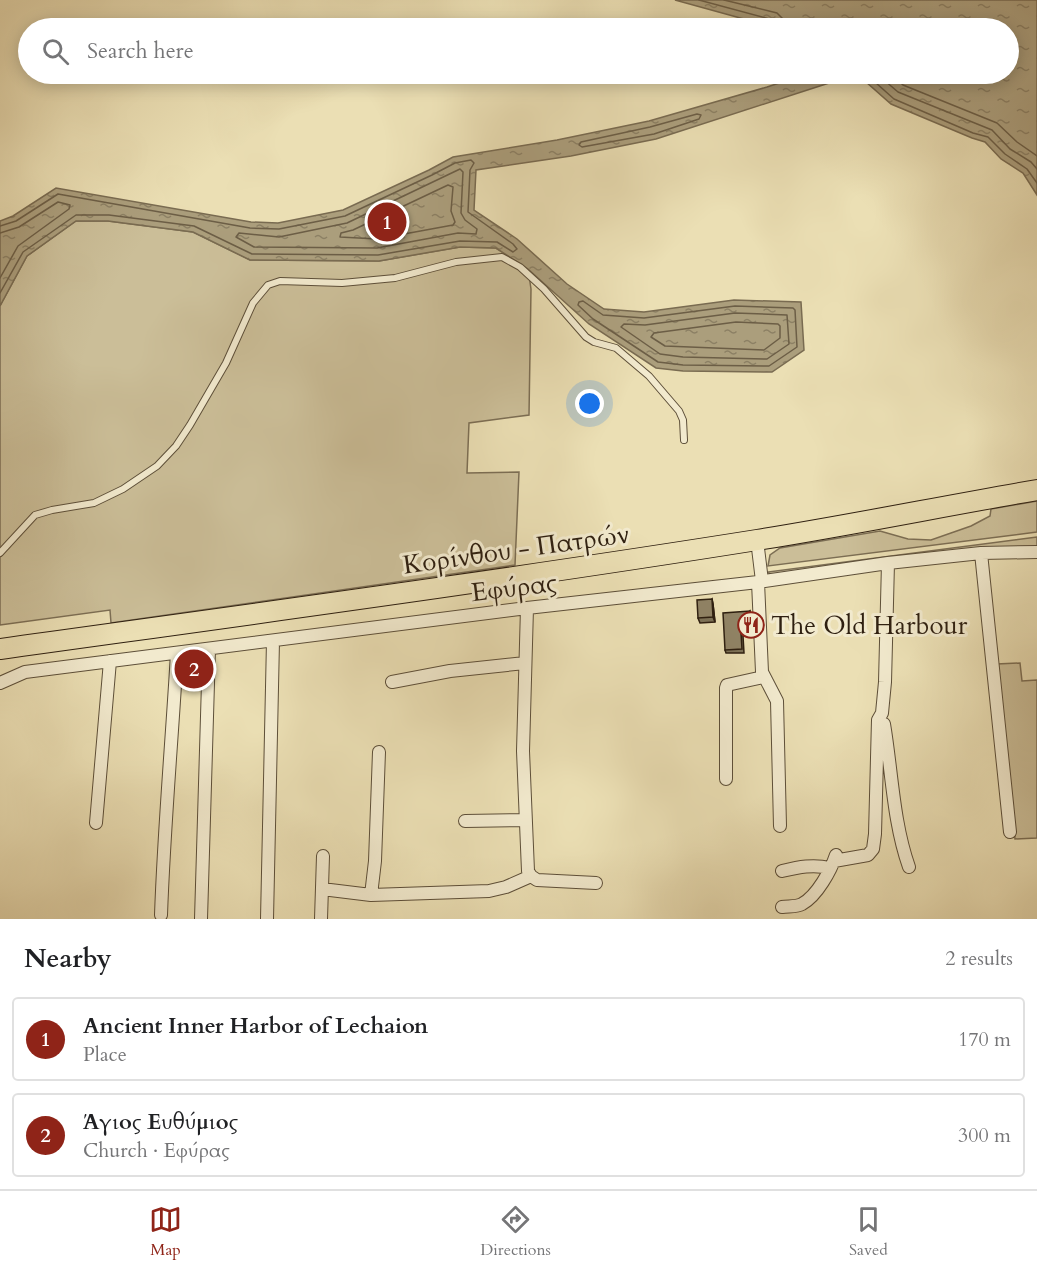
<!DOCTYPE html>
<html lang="en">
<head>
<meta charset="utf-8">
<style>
	:root { --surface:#fff; --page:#f6f6f6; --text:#202124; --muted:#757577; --line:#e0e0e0; --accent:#8f2418 }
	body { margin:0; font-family:Cardo,serif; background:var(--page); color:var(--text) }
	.you { position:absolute; left:590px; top:404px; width:21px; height:21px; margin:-15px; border:4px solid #fff; border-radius:50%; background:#1a73e8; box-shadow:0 0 0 9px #1a73e833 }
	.badge { display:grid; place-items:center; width:39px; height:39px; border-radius:50%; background:var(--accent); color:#fff; font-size:20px; font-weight:700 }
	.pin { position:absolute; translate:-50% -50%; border:3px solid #fff; box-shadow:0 2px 6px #0006 }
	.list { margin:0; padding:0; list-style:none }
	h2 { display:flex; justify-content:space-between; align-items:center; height:78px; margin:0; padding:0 24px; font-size:26px }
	h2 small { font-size:20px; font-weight:400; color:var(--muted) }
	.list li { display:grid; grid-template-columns:39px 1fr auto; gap:18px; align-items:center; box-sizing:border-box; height:84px; margin:0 12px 12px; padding:0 12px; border:2px solid var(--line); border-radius:6px }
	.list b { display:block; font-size:22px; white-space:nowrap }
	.list p { margin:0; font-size:20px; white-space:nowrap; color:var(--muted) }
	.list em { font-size:20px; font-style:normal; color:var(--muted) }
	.icon { flex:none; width:33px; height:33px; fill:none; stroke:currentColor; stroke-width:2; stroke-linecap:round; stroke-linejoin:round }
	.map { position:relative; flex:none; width:1037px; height:919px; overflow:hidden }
	.search { position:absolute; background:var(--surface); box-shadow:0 3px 15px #0003; left:18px; right:18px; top:18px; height:66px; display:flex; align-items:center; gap:15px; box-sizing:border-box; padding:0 21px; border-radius:33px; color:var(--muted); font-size:22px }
	.sheet { height:270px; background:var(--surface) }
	nav { display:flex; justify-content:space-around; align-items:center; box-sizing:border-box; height:84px; border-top:2px solid var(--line); background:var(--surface); font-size:16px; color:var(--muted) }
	nav a { display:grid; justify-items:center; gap:3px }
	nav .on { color:var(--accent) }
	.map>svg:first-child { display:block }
	.grass { fill:#cbbe98; stroke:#7c6e54; stroke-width:1.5 }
	.water { fill:url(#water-ripples); stroke:#796b51; stroke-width:1.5 }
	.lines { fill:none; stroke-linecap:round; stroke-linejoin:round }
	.shore { stroke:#6c5e46; stroke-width:1.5 }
	.service-casing { stroke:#5d4f39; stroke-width:8 }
	.minor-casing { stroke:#5d4f39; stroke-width:14 }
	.primary-casing { stroke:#2e1f10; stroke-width:22 }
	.service { stroke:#f2eace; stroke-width:6 }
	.minor { stroke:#f2eace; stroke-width:12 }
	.primary { stroke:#ebdfb4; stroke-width:20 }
	.wall { fill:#7c7157; stroke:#2e1f10; stroke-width:1.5 }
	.shaded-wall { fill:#655c47; stroke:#2e1f10; stroke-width:1.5 }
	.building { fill:#908365; stroke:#2e1f10; stroke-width:1.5 }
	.labels { text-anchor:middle; stroke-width:6; stroke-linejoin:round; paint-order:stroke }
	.street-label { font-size:26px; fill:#2e1f10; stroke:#f2eace }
	.poi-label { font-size:26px; fill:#2e1f10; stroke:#f2eace; text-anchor:start }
</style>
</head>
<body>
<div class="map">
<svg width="1037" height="919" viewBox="0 0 1037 919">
	<defs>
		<pattern id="water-ripples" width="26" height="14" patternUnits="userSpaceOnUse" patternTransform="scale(1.5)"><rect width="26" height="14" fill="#ab9e7c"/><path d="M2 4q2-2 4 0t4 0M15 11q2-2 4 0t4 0" fill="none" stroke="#8c8064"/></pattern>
	</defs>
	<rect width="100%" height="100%" fill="#ebdfb4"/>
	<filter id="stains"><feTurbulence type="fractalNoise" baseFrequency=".00333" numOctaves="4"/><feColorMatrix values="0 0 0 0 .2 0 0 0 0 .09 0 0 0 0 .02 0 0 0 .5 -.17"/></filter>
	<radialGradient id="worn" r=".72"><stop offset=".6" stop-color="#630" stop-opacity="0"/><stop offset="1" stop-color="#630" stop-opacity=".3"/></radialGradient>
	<path class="grass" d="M76 221H108L193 232 250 260 379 261 460 247 496 248 528 269 531 289 529 415 469 423 467 473 519 472 515 565 111 623 110 610 0 625V306L27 256Z
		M1037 501V532L768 566 770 555 780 548 880 531 908 539 931 540 971 526 990 516 991 509Z
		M1037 537V547L772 576 768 572Z
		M1020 663 1022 681 1037 680V838L1015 839 997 664Z"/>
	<path class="water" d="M675 0H1037V195L1023 173 1001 159 985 142 972 138 891 104 857 74H1008V28H787L762 24Z
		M807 74H841L829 83 656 139 571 156 476 170 474 210 517 239 567 284 604 309 644 312 734 300 801 302 804 350 772 372 683 371 656 368 589 324 528 269 496 248 460 247 379 261 250 260 193 232 108 221H76L27 256 0 306V221L13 216 56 188 251 222 278 223 343 210 429 170 453 157 557 140 649 121 767 87Z"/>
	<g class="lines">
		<path class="shore" d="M699 0 773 20 777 23 778 28
			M724 0 777 13 783 19 785 28
			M866 74 894 99 973 133 988 137 1005 154 1027 169 1037 183
			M877 74 898 92 992 130 1010 149 1031 162 1037 169
			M891 74 903 85 997 123 1017 142 1037 156
			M697 114 701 115 699 119 654 134 582 147 579 145 581 142 650 127Z
			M460 169 463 172 461 213 465 220 477 229 476 234 458 233 377 248 254 247 236 237 239 233 279 237 347 223Z
			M448 185 453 187 451 211 455 222 453 225 377 239 340 237 341 233 353 230Z
			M0 226 16 221 58 194 250 228 279 229 345 216 432 175 455 163 471 160 474 163 470 170 468 212 513 244 517 249 513 252 497 242 460 241 378 255 252 254 194 226 109 215H76L23 252 0 293
			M0 233 19 227 58 202 70 205 69 209 18 246 0 278
			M583 301 603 315 644 318 735 306 793 308 795 310 797 347 769 366 683 365 658 362 593 319 578 305 579 302Z
			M735 313 787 315 789 344 767 359 683 357 660 354 621 327 624 324 645 325Z
			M736 322 778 324 780 326V338L764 350 665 346 651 337 654 333Z"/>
		<g class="service-casing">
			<path id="service" d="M0 553 35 515 52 510 94 503 123 489 157 466 176 446 190 425 226 363 253 303 268 285 280 281 342 283 395 278 456 262 502 257 520 267 544 289 586 337 594 342 616 348 649 376 679 411 683 420 684 440"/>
		</g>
		<g class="minor-casing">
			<path id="minor" d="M757 540 762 581
				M981 553 1010 832
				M758 582 762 672 777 701 780 826
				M527 608 523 751 528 871 531 876 537 880 596 883
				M392 682 450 671 525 663
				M0 683 25 672 527 608 758 582 888 563 981 553 1037 552
				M884 724C892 771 893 822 909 867
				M379 752 375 861 371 895 489 891 506 887 531 876
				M726 779V688L727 685 763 677
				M465 821 526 820
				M96 823 110 661
				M834 861 868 855 873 849 875 834 878 720 882 713 885 682 888 563
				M782 871C799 867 813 864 830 868
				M322 889 371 895
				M782 907C788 906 797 907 802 904 817 896 831 870 836 855
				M161 915C164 828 172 740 177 653
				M201 919 209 649
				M267 919 273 641
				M321 919 323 856"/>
		</g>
		<g class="primary-casing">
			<path id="primary" d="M0 649C252 614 505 580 757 540 851 525 944 506 1037 490"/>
		</g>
		<use href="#service" class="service"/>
		<use href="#minor" class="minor"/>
		<use href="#primary" class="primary"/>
	</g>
	<path class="wall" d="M712 599 713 604 715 622 700 623 698 618Z
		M750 611 751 614 752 636H743L744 653H726L725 650Z
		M199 657 200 661V677H184L182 673Z"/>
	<path class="shaded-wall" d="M712 599 713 604 715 622 713 617Z
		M750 611 751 614 752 636 751 632Z
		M199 657 200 661V677L199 673Z"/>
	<path class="building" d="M712 599 713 617 698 618 697 600Z
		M750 611 751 632 741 633 742 649 725 650 723 613Z
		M183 657H199V673H182Z"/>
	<defs>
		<g id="restaurant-ring" transform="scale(1.35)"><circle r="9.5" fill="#f2eace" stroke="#8f2418" stroke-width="1.5"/><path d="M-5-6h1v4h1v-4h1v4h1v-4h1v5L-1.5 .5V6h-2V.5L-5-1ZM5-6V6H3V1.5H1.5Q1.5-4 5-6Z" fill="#8f2418"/></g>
	</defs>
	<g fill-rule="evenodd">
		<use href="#restaurant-ring" x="751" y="625"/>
	</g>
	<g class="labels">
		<g class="street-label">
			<text transform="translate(516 549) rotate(-8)" y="9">Κορίνθου - Πατρών</text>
			<text transform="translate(514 587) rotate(-7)" y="9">Εφύρας</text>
		</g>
		<g class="poi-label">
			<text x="771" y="634">The Old Harbour</text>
		</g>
	</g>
	<rect width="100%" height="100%" filter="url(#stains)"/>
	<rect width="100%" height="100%" fill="url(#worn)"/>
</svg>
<div class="you"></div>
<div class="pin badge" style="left:387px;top:222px">1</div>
<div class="pin badge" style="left:194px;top:669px">2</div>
<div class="search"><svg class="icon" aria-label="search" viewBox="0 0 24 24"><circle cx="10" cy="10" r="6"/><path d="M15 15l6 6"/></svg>Search here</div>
</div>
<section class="sheet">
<h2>Nearby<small>2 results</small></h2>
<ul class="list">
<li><span class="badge">1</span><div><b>Ancient Inner Harbor of Lechaion</b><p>Place</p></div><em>170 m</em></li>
<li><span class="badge">2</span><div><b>Άγιος Ευθύμιος</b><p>Church · Εφύρας</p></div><em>300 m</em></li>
</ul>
</section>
<nav>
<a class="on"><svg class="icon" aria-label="map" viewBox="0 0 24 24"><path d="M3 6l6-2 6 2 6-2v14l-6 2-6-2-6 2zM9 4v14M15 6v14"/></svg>Map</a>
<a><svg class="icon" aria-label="directions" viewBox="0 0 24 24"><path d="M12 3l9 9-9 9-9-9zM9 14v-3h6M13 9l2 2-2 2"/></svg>Directions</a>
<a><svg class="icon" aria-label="saved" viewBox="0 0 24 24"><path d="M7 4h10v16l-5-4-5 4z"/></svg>Saved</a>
</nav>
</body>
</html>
